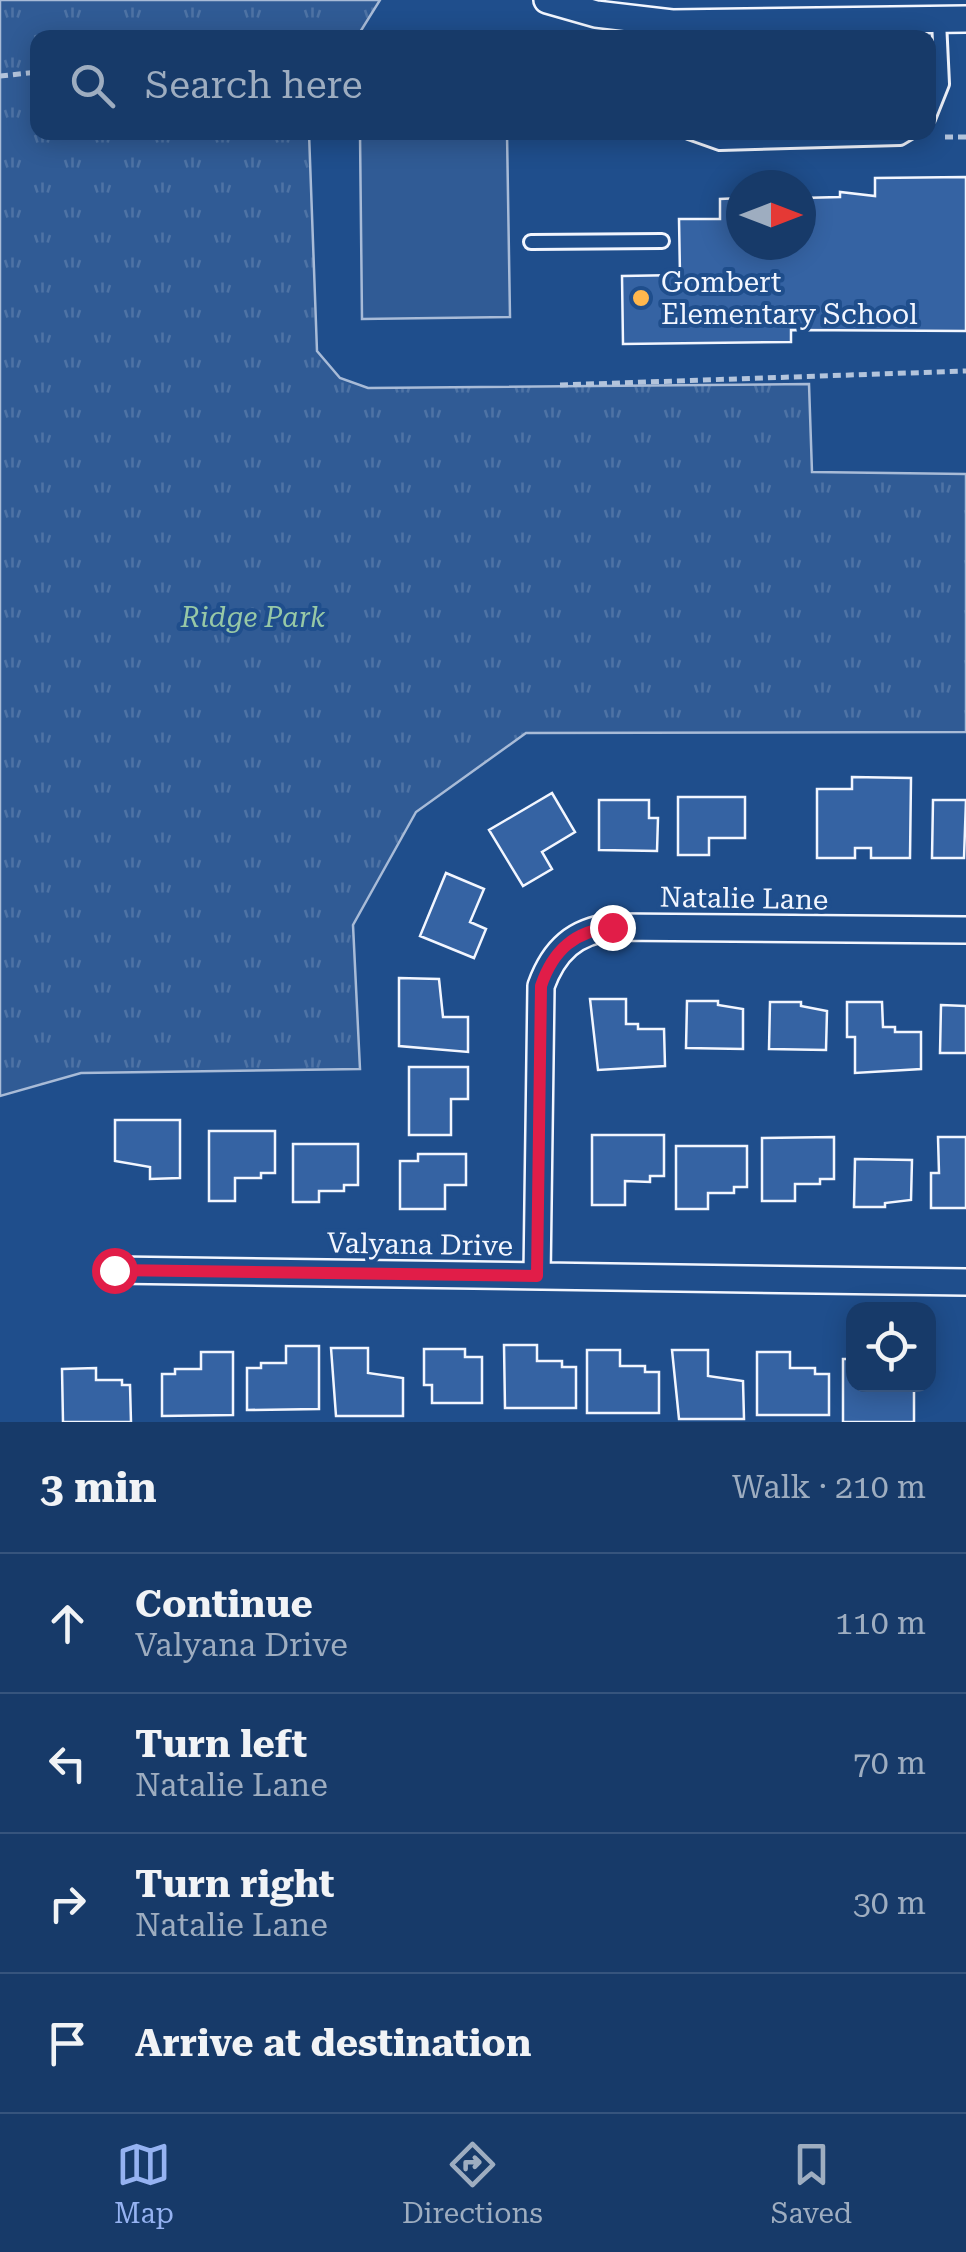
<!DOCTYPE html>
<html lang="en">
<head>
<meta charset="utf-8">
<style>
	:root { --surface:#173a69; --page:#20416f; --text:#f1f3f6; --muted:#9eadc0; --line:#36547d; --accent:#95b2f1 }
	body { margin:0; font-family:"Roboto Serif",serif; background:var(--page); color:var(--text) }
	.controls { position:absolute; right:30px; bottom:30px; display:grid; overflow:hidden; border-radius:20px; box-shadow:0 5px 25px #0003 }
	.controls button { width:90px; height:90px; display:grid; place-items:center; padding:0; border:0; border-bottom:2px solid var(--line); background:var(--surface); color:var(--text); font:50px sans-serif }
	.compass { position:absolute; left:726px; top:170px; width:90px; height:90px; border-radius:50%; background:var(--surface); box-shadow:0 5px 25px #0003; rotate:90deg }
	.stop { position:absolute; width:30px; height:30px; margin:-22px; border:8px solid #e11d48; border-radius:50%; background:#fff }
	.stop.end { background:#e11d48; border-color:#fff; box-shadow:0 2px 10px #0008 }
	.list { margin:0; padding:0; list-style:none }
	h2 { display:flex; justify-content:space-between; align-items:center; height:130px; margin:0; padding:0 40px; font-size:42px }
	h2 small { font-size:32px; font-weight:400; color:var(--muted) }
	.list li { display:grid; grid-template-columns:65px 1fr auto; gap:30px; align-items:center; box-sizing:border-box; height:140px; padding:0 40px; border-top:2px solid var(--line) }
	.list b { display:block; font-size:38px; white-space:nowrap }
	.list p { margin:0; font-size:32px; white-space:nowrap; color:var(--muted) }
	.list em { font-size:32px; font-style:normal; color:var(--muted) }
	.icon { flex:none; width:55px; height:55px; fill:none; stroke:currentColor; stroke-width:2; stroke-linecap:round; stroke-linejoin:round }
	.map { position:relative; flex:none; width:966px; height:1422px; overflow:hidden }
	.search { position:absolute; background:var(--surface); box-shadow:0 5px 25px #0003; left:30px; right:30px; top:30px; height:110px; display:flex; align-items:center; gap:25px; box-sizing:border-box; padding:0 35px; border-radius:20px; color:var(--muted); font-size:38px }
	.sheet { height:690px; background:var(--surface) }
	nav { display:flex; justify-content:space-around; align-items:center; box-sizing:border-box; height:140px; border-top:2px solid var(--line); background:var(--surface); font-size:28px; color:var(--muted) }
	nav a { display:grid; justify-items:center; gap:5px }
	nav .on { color:var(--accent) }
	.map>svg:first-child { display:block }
	.built { fill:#305b95; stroke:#a8bbd7; stroke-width:2.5 }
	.park { fill:url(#park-tufts); stroke:#a8bbd7; stroke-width:2.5 }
	.building { fill:#3563a3; stroke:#f2f6ff; stroke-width:2.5 }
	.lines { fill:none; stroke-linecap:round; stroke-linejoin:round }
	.service-casing { stroke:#f2f6ff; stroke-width:18 }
	.minor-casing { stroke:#f2f6ff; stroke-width:30 }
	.path { stroke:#b3c4dc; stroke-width:5; stroke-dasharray:8 5; stroke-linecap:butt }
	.service { stroke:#1f4e8c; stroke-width:12 }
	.minor { stroke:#1f4e8c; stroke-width:25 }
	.route { stroke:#e11d48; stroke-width:12 }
	.poi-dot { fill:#ffb74d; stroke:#1f4e8c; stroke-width:4 }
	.labels { text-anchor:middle; stroke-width:8; stroke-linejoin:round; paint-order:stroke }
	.poi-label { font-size:28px; fill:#f2f6ff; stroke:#1f4e8c; text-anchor:start }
	.park-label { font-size:28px; font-style:italic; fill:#97c8a6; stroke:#1f4e8c }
	.street-label { font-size:28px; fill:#f2f6ff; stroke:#1f4e8c }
</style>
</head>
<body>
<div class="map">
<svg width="966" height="1422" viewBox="0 0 966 1422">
	<defs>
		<pattern id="park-tufts" width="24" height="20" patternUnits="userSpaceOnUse" patternTransform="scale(2.5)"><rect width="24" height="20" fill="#305b95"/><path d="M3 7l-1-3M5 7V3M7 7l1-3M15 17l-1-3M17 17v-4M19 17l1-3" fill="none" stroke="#4e73a5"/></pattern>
	</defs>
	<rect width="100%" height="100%" fill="#1f4e8c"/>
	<path class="built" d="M360 133H507L510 317 362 319Z"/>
	<path class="park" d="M0 0H380L357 37 38 38V132L309 133 317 351 340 378 368 388 809 384 812 472 966 474V732L526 733 416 812 353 925 360 1069 81 1073 0 1096Z"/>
	<path class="building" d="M966 177V331L791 330V342L623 344 622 276 680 275 679 219H720V199L741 198V245H801V198L840 197V192L875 196V178Z
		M852 777 911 778 910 858H871V848H855V858H817V789H852Z
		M552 793 575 832 542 852 552 869 523 886 489 830Z
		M678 797H745V838H709V855H678Z
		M599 800H649V818H658L657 851 599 850Z
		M933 800H966L964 858H932Z
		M446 873 484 889 470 922 486 929 474 958 420 936Z
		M399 978 439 979 443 1017H468V1052L399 1046Z
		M590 999H626V1024H638V1029H664L665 1066 598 1070Z
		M687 1001H718V1005L743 1009V1049L686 1048Z
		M770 1002H801V1006L827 1011 826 1050 769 1049Z
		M847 1002H882L883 1027H895V1032H921V1069L855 1073V1037H847Z
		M941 1005 966 1006V1053H940Z
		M409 1067H468V1099H451V1135H409Z
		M115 1120H180V1178L150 1179V1167L115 1161Z
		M209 1131H275V1173H261V1178H235V1201H209Z
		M592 1135H664V1176H650V1182L625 1181V1205H592Z
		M834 1137V1179H820V1184H795V1201H762V1138Z
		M938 1137H966V1208H931V1173H939Z
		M293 1144H358V1185H344V1191H319V1202H293Z
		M676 1146H747V1187H734V1193H708V1209H676Z
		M418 1154H466V1185H445V1209H400V1161H418Z
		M855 1159 912 1160 911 1200 885 1203V1207H854Z
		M504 1345H537V1361H562V1367H576V1408H505Z
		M286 1346H319V1409L247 1410V1368H261V1363H286Z
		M331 1348H368V1373L403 1378V1416H336Z
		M424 1349H465V1357H482V1403H432V1385H424Z
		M587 1350H620V1366H645V1372H659V1413H587Z
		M672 1350H708V1376L743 1381 744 1419H679Z
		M201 1352H233V1415L162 1416V1374H175V1369H201Z
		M757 1352H790V1368H815V1374H829V1415H757Z
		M843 1359H854V1384H914V1422H843Z
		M96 1368V1380H122V1385H130L131 1422H63L62 1369Z"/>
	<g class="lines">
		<g class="service-casing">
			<path id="service" d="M928 119 942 84 939 21
				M689 132 720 143 900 138 910 132
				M531 242 662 241"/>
		</g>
		<g class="minor-casing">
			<path id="minor" d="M547 0 596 14 672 23 966 19
				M114 1270 966 1282
				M537 1276 541 986C554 950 575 931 612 927L966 930"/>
		</g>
		<path class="path" d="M0 76 38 72
			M945 137H966
			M560 385 966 371"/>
		<use href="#service" class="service"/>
		<use href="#minor" class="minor"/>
	</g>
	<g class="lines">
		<path class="route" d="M114 1270 537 1276 541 986C553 950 575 931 612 927"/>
	</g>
	<circle class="poi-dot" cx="641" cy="298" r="10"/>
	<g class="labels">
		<g class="poi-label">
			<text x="661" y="292">Gombert<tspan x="661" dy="32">Elementary School</tspan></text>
		</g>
		<g class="park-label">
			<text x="253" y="627">Ridge Park</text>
		</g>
		<g class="street-label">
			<text transform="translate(744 898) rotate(1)" y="10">Natalie Lane</text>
			<text transform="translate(420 1244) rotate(1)" y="10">Valyana Drive</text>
		</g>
	</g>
</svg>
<div class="controls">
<button><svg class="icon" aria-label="locate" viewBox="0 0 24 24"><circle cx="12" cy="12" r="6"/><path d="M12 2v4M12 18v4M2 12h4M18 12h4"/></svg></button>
</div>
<svg class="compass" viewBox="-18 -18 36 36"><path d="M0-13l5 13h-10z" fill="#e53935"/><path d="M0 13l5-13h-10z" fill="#9eadc0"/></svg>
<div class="stop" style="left:114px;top:1270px"></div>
<div class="stop end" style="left:612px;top:927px"></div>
<div class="search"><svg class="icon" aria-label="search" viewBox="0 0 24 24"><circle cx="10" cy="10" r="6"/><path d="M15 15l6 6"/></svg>Search here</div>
</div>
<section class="sheet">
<h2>3 min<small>Walk · 210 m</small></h2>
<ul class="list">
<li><svg class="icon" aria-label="ahead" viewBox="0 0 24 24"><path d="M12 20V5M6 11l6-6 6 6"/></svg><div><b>Continue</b><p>Valyana Drive</p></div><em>110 m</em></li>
<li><svg class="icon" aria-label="left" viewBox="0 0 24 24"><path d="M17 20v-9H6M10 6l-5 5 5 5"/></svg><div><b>Turn left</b><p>Natalie Lane</p></div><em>70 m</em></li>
<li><svg class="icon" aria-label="right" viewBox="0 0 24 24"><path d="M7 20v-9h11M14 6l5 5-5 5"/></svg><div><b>Turn right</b><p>Natalie Lane</p></div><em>30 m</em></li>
<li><svg class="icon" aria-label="arrive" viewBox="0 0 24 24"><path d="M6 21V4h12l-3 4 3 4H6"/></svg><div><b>Arrive at destination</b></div></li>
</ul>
</section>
<nav>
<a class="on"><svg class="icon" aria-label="map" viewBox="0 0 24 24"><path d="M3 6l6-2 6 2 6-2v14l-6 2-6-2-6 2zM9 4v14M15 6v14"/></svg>Map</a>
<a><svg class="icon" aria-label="directions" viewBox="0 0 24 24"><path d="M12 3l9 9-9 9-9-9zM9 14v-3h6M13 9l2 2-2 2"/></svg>Directions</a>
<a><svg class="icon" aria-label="saved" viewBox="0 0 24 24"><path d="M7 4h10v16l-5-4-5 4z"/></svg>Saved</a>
</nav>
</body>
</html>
